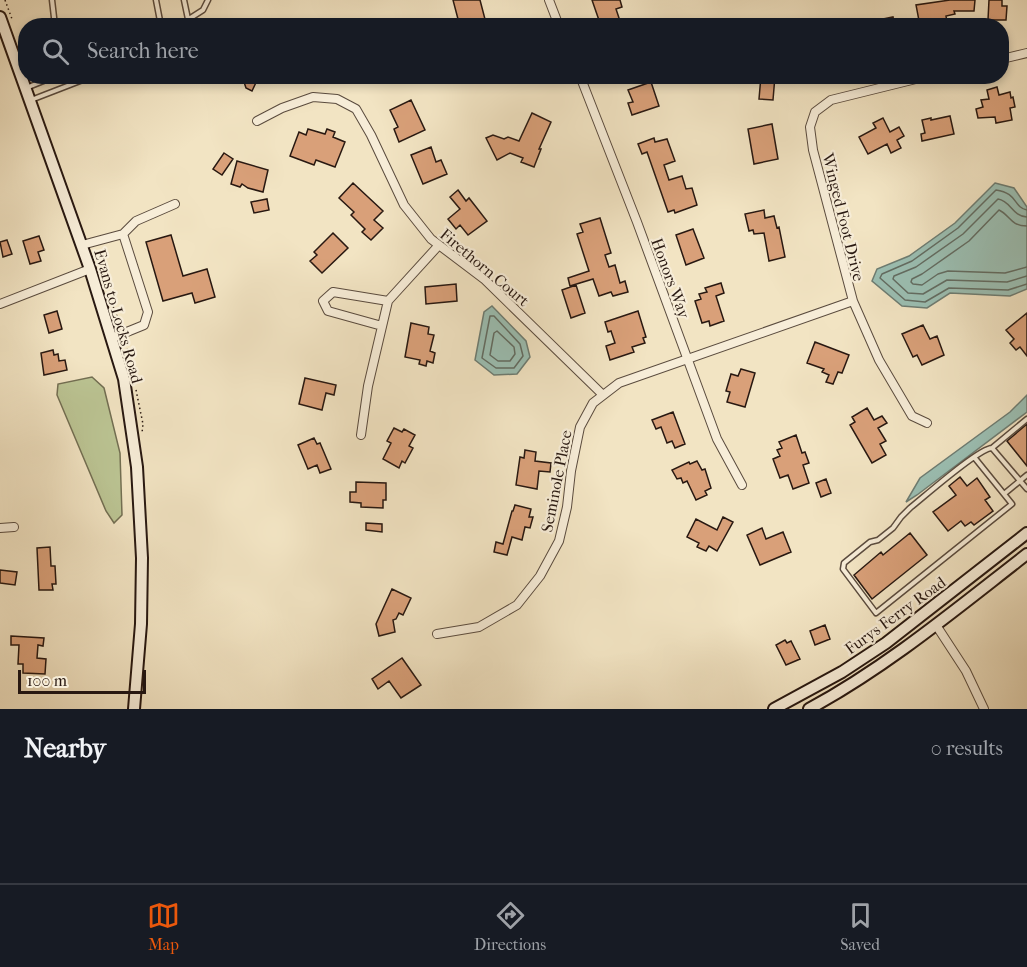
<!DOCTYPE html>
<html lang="en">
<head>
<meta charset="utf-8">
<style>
	:root { --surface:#171b24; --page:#20242c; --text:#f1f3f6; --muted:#9ea1a6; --line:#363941; --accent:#ea580c }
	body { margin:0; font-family:"IM FELL French Canon",serif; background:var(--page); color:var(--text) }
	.scale { position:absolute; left:18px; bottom:15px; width:128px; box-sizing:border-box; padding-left:6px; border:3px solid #281811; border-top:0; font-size:16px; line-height:21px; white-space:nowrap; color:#281811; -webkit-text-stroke:4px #f7edd8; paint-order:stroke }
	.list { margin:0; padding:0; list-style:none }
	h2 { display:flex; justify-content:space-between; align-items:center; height:78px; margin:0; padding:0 24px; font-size:26px }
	h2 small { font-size:20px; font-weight:400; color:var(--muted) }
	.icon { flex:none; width:33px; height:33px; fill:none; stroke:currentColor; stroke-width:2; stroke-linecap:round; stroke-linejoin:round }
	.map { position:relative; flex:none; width:1027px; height:709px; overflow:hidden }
	.search { position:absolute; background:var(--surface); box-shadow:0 3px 9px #0003; left:18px; right:18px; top:18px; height:66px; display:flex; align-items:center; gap:15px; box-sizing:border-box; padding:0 21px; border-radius:24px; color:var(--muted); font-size:22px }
	.sheet { height:174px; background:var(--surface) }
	nav { display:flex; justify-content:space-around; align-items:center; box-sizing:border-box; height:84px; border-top:2px solid var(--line); background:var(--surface); font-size:16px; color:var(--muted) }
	nav a { display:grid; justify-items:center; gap:3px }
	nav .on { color:var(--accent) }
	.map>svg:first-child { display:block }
	.green { fill:#bbc493; stroke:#726e52; stroke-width:1.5 }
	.water { fill:#9bbfb3; stroke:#6d7c72; stroke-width:1.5 }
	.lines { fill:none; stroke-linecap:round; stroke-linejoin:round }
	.shore { stroke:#626c62; stroke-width:1.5 }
	.building { fill:#d9a079; stroke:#281811; stroke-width:1.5 }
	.lane-casing { stroke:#5a4b3e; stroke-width:7 }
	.street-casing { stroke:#5a4b3e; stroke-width:10 }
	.secondary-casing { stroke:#281811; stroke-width:14 }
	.path { stroke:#281811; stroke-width:1.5; stroke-dasharray:1.5 3; stroke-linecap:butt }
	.lane { stroke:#f7edd8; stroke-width:4 }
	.street { stroke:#f7edd8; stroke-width:8 }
	.secondary { stroke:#f7edd8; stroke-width:10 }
	.labels { text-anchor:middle; stroke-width:4.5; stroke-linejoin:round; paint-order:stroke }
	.street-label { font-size:16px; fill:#281811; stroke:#f7edd8 }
</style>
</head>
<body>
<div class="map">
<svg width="1027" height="709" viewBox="0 0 1027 709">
	<rect width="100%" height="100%" fill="#f2e4c3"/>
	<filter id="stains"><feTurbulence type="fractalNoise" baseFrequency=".00333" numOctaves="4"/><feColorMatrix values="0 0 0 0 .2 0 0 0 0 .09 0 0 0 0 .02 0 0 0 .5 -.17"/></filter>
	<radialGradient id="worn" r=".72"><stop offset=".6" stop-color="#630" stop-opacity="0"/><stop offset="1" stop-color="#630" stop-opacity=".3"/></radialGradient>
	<path class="green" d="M92 377 104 388 120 453 122 515 114 523 106 511 57 395 58 384Z"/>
	<path class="water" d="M995 183 1014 188 1027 207V289L1010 296 950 293 927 308 902 306 872 281 877 269 909 256 955 223Z
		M492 306 526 341 530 357 517 374 494 375 475 360 484 312Z
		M1027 395V412L917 495 906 502 920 478 1010 412Z"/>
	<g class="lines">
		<path class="shore" d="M1027 210C1013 207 1018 193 996 190L958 228 912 261 882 274 880 278 905 300 925 302 949 288 1008 290 1027 284
			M1027 217C1012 216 1011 201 998 199L963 234 916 267 894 276 893 279 908 293 923 294 947 280 1007 282 1027 276
			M1027 226C1010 226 1010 215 999 210L969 241 922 274 912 279 911 282 913 284 922 285 938 274 948 271 1005 273 1027 267
			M490 316H494L520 344 523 356 514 368H496L482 358Z
			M497 331 514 347 515 354 510 361H498L490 355 494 333Z"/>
	</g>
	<path class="building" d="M453 0H480L486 23 477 26H455L454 20 458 19Z
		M592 0H620L622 7 616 9 620 21 601 26Z
		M950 0H975L974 11H954L955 14 946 16 947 22 920 26 916 5Z
		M989 0H1002V6H1007L1006 20H988Z
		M893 17 895 26H868V22Z
		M242 76H259L252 91 246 88Z
		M761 76H775L773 100 759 99Z
		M651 82 659 106 632 115 628 103 633 102 628 90Z
		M997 87 999 95 1010 92 1011 98 1013 97 1015 107 1010 108 1012 120 996 123 995 117 978 118 976 109 983 107 981 100 989 99 987 90Z
		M411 100 425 130 399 142 394 129 398 127 390 110Z
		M532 113 551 122 539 149H541L534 167 521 162 523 158 510 153 497 160 486 138 493 135 504 139 508 137 519 141Z
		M950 116 954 134 922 141 921 134 925 133 922 120 931 118V120Z
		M883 118 890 132 899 127 904 136 897 140 901 148 891 153 887 144 868 154 859 137 876 128 873 123Z
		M772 124 778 159 754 164 748 129Z
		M308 129 325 134 327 129 335 132 333 137 345 142 335 167 316 160 314 165 290 156 299 132 306 135Z
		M654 138 655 142 667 139 675 161 664 165 669 180 682 176 686 189 692 188 697 205 675 213 674 210 668 212 647 152 642 154 638 144Z
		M431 147 436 162 441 160 447 174 423 184 411 155Z
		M224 153 233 159 222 175 213 169Z
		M237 161 268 170 263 192 248 188 242 184 240 187 231 184Z
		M353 183 383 211 374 220 383 228 371 240 362 232 365 229 351 215 354 212 339 198Z
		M458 190 466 201 469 198 487 221 468 235 460 225 456 229 448 219 460 209 450 197Z
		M267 199 269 210 254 213 251 202Z
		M764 210 765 218 774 216 777 228 779 227 785 257 769 261 764 233 754 234 753 230 749 231 745 214Z
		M600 218 611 253 605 255 609 267 615 265 620 283 625 281 628 292 613 296 611 292 599 296 593 279 570 286 568 278 589 271 577 234 583 232 580 224Z
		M693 229 704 258 686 265 676 235Z
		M333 233 348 248 322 273 310 261 317 255 314 252Z
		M171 235 183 276 207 269 215 297 195 303 192 293 163 301 146 242Z
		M39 236 44 250 38 252 41 261 30 264 23 241Z
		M7 240 12 254 3 257 0 242Z
		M721 283 724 293 716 296 724 321 710 326 709 321 702 323 695 301 701 299 699 294 707 292 705 288Z
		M456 284 457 301 426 304 425 287Z
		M576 285 585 313 571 318 562 290Z
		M57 311 62 329 49 333 44 315Z
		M638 311 646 337 643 338 645 343 632 347 634 352 610 360 606 346 615 343 611 331 608 332 605 322Z
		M1027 313V356L1020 347 1016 350 1010 343 1014 339 1006 330Z
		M411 323 429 327 428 334 434 335 430 351 435 353 433 363 427 361 426 366 419 364 420 360 405 357Z
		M923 325 930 339 937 336 944 355 922 365 917 355 913 357 902 334Z
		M815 342 849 355 842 373 838 372 833 384 826 382 829 375 822 372 824 369 807 363Z
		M53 350 54 355 58 354 59 361 65 360 67 370 44 375 41 353Z
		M741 369 755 373 745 407 727 402 730 392 726 391 731 374 738 376Z
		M305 378 336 385 334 395 326 393 322 410 299 404Z
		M867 408 874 420 882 416 887 423 878 428 886 441 880 444 886 455 872 463 850 425 855 422 852 417Z
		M673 412 685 444 675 448 672 441 667 443 661 427 656 429 652 420Z
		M1027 424V466L1007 441Z
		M394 428 402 432 404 429 415 435 409 446 413 448 405 463 402 461 399 468 383 459 391 443 387 441Z
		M796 435 802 453 805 452 809 463 803 465 809 483 793 489 788 475 780 478 773 459 780 456 777 450 782 448 779 442Z
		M314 438 317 444 320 443 331 469 320 473 317 465 308 469 298 445Z
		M525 450 536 452 535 461 551 463 550 472 539 471 537 489 516 485 520 457 524 458Z
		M697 461 702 470 705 469 711 488 705 491 707 495 696 500 687 481 683 483 681 478 677 479 672 470 689 462 690 464Z
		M960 477 967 486 977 478 990 497 985 500 993 511 974 525 971 522 965 526 961 521 948 531 933 512 956 495 949 486Z
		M826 479 831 493 821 497 816 483Z
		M356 482 386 483V500H383V508L361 507V503L350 502V492H356Z
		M515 505 531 509 529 517H533L530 528 525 527 522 540 512 537 507 555 494 552 496 542 503 544 512 511H513Z
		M723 517 733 522 717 551 709 546 706 551 697 547 699 543 687 537 696 519 717 530Z
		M366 523 382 524V532L366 530Z
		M762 528 766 539 783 532 791 552 760 565 747 535Z
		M910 533 927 555 872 599 854 575 881 552 883 555Z
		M50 547 51 566H55L56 584H52L53 590H39L37 548Z
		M0 570 17 572 15 585 0 583Z
		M392 589 411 598 403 615 399 613 396 619 393 620 395 632 379 636 376 624Z
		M825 625 830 639 815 645 810 631Z
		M11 636 44 638 43 646 38 645 37 658 46 659 45 674 23 673V664H18L19 645H11Z
		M785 640 787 643 791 641 800 659 786 665 776 645Z
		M402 658 421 685 401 698 389 681 378 689 372 679Z"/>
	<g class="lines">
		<g class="lane-casing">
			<path id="lane" d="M52 0 55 26
				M156 0 161 26
				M184 0 188 19
				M178 26 203 10 208 0
				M26 88 56 76
				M31 100 93 76
				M992 448 1027 419
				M974 457 1012 504 876 613 843 569 844 563 870 542 878 540 893 528 901 517 910 508C924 497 979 448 992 448L1027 489
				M1004 494 1027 475"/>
		</g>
		<g class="street-casing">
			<path id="street" d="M549 0 559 26
				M1002 59 1027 53
				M580 76 637 222 717 439 742 485
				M257 121 282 108 313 97 337 99 356 109 371 135 404 205 431 239 484 279 603 395
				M82 245 123 234 136 221 175 204
				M0 304 90 269
				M382 326 328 311 323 301 333 292 388 301
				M112 338 144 325 148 312 123 234
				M927 423 912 416 879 360 853 301 813 150 810 127 815 112 831 100 928 76
				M361 435 368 386 388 301 439 245
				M0 528 14 527
				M936 625 966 671 984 709
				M437 634 479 627 517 605 540 576 559 541 567 507 571 471 580 427 593 403 619 383 853 301"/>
		</g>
		<g class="secondary-casing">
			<path id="secondary" d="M0 17 90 269 124 379 137 467 142 558 141 624 134 709
				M774 709 842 672 886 643 1027 533
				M809 709C888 666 956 609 1027 554"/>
		</g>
		<path class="path" d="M5 0 12 19
			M110 298 121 327
			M125 340 132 371
			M136 390 143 424 142 433"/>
		<use href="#lane" class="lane"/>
		<use href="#street" class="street"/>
		<use href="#secondary" class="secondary"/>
	</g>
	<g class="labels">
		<g class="street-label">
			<text transform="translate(844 217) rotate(76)" y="6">Winged Foot Drive</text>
			<text transform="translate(485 267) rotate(40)" y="6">Firethorn Court</text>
			<text transform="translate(671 278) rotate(70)" y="6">Honors Way</text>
			<text transform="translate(119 316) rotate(74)" y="6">Evans to Locks Road</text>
			<text transform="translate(556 481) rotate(-79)" y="6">Seminole Place</text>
			<text transform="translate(895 615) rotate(-36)" y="6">Furys Ferry Road</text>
		</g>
	</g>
	<rect width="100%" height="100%" filter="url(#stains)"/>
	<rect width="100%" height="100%" fill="url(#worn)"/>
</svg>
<div class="scale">100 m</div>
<div class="search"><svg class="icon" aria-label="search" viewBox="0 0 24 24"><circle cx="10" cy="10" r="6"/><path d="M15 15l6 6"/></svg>Search here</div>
</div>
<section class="sheet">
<h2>Nearby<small>0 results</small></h2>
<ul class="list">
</ul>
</section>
<nav>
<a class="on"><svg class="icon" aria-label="map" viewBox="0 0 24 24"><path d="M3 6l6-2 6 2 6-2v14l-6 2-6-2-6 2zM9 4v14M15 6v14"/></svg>Map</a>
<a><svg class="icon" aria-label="directions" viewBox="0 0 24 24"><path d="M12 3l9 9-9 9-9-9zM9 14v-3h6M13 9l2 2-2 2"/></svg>Directions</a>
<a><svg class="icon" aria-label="saved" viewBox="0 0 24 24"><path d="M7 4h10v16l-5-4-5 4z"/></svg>Saved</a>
</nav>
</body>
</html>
